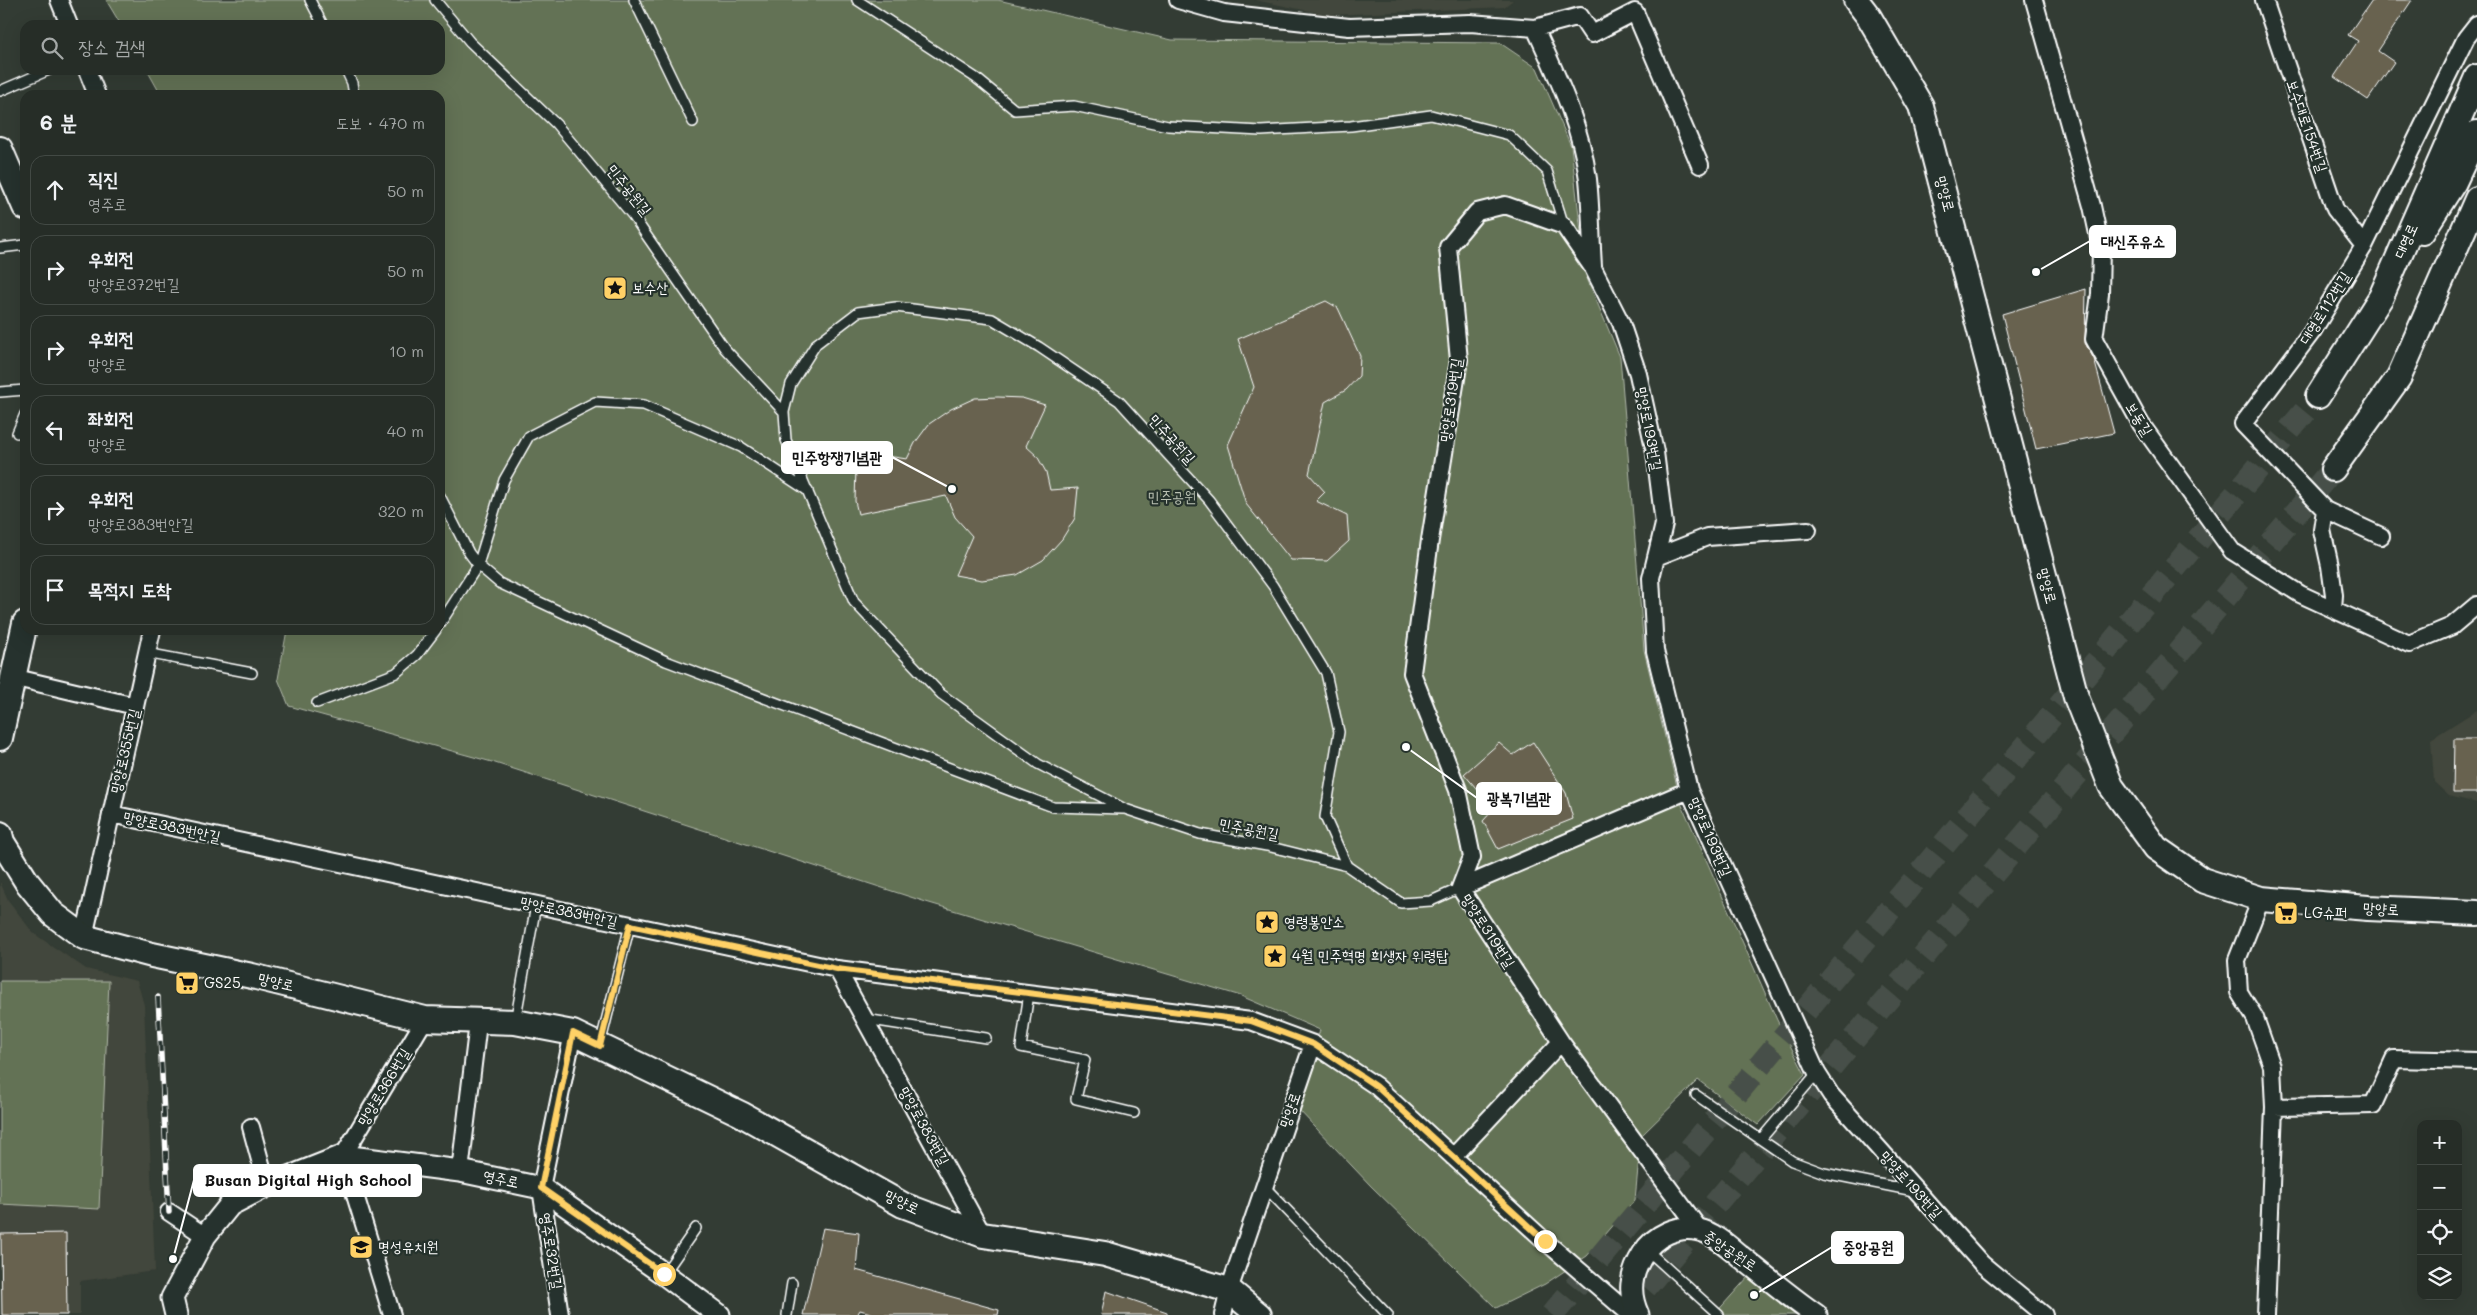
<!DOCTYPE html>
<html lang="ko">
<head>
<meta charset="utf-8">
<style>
	:root { --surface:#262d27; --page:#323933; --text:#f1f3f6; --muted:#a4a8a7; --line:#424944 }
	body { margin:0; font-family:Mali,"Poor Story",sans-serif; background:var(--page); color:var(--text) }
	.controls { position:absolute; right:15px; bottom:15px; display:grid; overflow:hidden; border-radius:10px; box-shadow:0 5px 20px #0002 }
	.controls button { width:45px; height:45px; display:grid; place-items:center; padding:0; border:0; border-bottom:1px solid var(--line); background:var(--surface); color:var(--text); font:25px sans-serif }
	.stop { position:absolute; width:15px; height:15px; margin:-11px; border:4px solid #ffd166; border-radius:50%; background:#fff }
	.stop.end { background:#ffd166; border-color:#fff; box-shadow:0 1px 5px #0008 }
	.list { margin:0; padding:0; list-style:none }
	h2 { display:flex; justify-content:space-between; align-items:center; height:65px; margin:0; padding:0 20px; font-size:21px }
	h2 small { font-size:16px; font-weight:400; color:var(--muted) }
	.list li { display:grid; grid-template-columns:32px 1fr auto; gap:15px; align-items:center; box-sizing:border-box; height:70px; margin:0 10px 10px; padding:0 10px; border:1px solid var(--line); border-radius:15px }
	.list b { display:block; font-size:19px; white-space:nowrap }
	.list p { margin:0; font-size:16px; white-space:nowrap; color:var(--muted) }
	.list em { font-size:16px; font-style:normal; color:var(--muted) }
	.icon { flex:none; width:28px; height:28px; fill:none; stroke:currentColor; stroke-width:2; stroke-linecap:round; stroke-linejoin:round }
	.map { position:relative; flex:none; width:2477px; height:1315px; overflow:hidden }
	.search { position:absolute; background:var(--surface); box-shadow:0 5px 20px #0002; left:20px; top:20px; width:425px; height:55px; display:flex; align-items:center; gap:12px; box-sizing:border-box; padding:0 18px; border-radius:15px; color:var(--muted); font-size:19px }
	.panel { position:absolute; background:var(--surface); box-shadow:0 5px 20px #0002; left:20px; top:90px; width:425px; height:545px; border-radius:15px }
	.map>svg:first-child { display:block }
	.built { fill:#43473c }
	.green { fill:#637254; stroke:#b1b8aa }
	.building { fill:#676250; stroke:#fff }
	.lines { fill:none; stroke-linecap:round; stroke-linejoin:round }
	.secondary-tunnel { stroke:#475048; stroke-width:24; stroke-dasharray:24 12; stroke-linecap:butt }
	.service-casing { stroke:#fff; stroke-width:12 }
	.minor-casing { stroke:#fff; stroke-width:20 }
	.tertiary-casing { stroke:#fff; stroke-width:25 }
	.secondary-casing { stroke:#fff; stroke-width:28 }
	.service { stroke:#26332d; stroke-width:9 }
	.minor { stroke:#26332d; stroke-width:16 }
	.tertiary { stroke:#26332d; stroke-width:21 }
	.secondary { stroke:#26332d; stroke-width:24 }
	.rail-casing { stroke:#fff; stroke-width:5.5 }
	.rail { stroke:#26332d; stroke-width:4; stroke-dasharray:11; stroke-linecap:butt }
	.route { stroke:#ffd166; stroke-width:6 }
	.labels { text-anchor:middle; stroke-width:4.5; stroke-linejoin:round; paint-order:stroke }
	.street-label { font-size:15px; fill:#fff; stroke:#26332d }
	.poi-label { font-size:15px; fill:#fff; stroke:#26332d; text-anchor:start }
	.park-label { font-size:15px; fill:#b9c0b2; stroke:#26332d }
	.leader { fill:none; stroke:#fff; stroke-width:2 }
	.callout-dot { fill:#fff; stroke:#26332d; stroke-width:2 }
	.callout { fill:#fff; stroke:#fff; stroke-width:2 }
	.callout-label { font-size:16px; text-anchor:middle; font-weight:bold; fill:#111 }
</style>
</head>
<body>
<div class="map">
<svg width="2477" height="1315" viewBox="0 0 2477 1315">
	<rect width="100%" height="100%" fill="#333c34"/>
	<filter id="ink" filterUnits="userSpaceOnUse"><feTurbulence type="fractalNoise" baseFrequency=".02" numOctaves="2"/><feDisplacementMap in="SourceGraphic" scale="10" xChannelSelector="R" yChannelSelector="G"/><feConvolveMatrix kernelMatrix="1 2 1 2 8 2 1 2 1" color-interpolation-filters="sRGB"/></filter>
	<g filter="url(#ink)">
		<path class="built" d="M1255 0H1513L1504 7 1328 15Z
			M2477 710V803L2449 796 2434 782 2431 739Z
			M0 882 8 900 33 933 86 969 137 981 144 1005 155 1271 80 1281V1315H0Z"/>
		<path class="green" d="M106 0H998L1172 40 1500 43 1537 68 1571 146 1586 276 1620 357 1644 650 1681 803 1777 1020 1805 1074 1758 1125 1698 1080 1641 1136 1635 1200 1587 1256 1545 1284 1496 1308 1371 1186 1297 1108 1320 1030 1241 996 926 902 492 762 289 706 278 679 287 630H440V95H161L147 70H440V25H121Z
			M0 981H109L99 1209 0 1204Z
			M1749 1276 1802 1315H1714Z"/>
		<path class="building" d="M2372 0H2412L2378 51 2394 62 2368 100 2334 77 2358 41 2348 35Z
			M2086 289 2085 343 2094 359 2114 433 2036 449 2002 314Z
			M1326 301 1338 308 1360 356 1359 376 1346 390 1325 402 1309 474 1325 492 1316 501 1347 516 1349 541 1327 561 1291 560 1246 504 1228 445 1254 387 1238 339Z
			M998 397 1022 398 1045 405 1026 446 1037 456 1046 472 1050 490 1078 488 1075 518 1062 539 1043 560 1017 575 982 580 955 575 972 536 955 517 946 496 858 514 855 501 856 468 860 452 907 459 915 443 929 424 951 409 975 398Z
			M2454 739H2477V793H2453Z
			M1533 742 1566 793 1573 819 1498 849 1483 821 1494 809 1464 774 1499 743 1513 755Z
			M823 1228 859 1233 856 1270 999 1310 998 1315H878L860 1310 857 1315H803Z
			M66 1233 67 1315H2L1 1234Z
			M1106 1291 1167 1312V1315H1101Z"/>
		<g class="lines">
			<path class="secondary-tunnel" d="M1552 1315 2318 396
				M1622 1315 2333 469"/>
			<g class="service-casing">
				<path id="service" d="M310 0 323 25
					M435 0 470 42 556 124 633 216 725 349 784 412
					M634 0 693 122
					M857 0 976 78 1015 110 1074 106 1168 126 1261 131 1351 126 1431 115 1509 135 1547 171 1564 226
					M346 70 352 83 354 95
					M0 91 49 70
					M0 248 25 245
					M0 392 25 390
					M17 433 25 414
					M440 496 469 553 478 565 499 583 666 661 1053 807 1123 809
					M440 624 478 565 504 480 529 436 595 402 644 405 741 447 808 491
					M146 653 252 673
					M317 703 396 673 417 655 436 630
					M1347 866 1267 846 1200 834 1125 809 1038 764 941 694 854 602 786 440 784 412 791 384 816 344 858 312 896 307 992 319 1039 347 1119 401 1209 500 1273 586 1326 673 1339 732 1325 817 1347 866 1401 903 1431 901 1460 888
					M1029 993 1021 1047 1085 1060 1076 1099 1134 1113
					M865 1019 986 1038
					M515 1022 536 905
					M600 1045 630 925
					M1696 1095 1792 1161 1824 1173 1914 1191
					M1761 1139 1817 1073
					M1264 1186 1388 1315
					M1647 1250 1719 1315
					M664 1274 696 1228
					M787 1315 792 1283"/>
			</g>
			<g class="minor-casing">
				<path id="minor" d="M59 0 69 25
					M1178 0 1224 13 1349 27 1470 23 1535 28C1557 76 1581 125 1588 179 1591 207 1591 237 1593 266
					M2034 0 2092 206 2101 248 2100 294 2094 339 2141 424 2232 551 2300 594 2409 644 2452 626 2477 605
					M2264 0 2335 209 2364 246
					M1535 28 1580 16 1592 34 1635 12 1700 165
					M87 70 97 95
					M2325 510 2322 530 2330 566 2334 595 2333 609
					M2381 536 2325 510 2243 424 2312 332 2364 246 2466 38 2477 24
					M1656 557 1707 537 1808 530
					M12 677 135 706
					M111 814 837 969 1251 1021 1313 1044 1376 1086 1545 1241 1631 1315
					M1460 888 1689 790
					M2261 899 2237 960 2239 992 2255 1018 2272 1066 2274 1107 2266 1315
					M84 937 152 630
					M837 969 983 1235
					M2274 1107 2373 1105 2394 1059 2477 1061
					M251 1127 267 1186
					M1453 1157 1561 1042
					M460 1171 478 1023
					M169 1212 205 1236
					M1700 1230 1561 1042 1460 888 1472 857 1458 790 1412 673 1430 540 1459 360 1448 247 1477 212 1505 205 1564 226 1593 268 1621 323 1638 374 1655 452 1664 524 1651 578 1655 651 1689 790 1817 1073 1831 1095 1982 1264 2044 1315
					M392 1315 343 1156 425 1019
					M560 1315 541 1188 573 1033
					M1223 1315 1229 1290 1313 1044"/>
			</g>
			<g class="tertiary-casing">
				<path id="tertiary" d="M176 1315 172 1298 205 1236 230 1205 267 1186 343 1156 460 1171 541 1188 664 1274 719 1315
					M1638 1315C1628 1293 1630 1275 1643 1254 1654 1236 1678 1224 1699 1230 1714 1233 1729 1247 1740 1256 1765 1276 1790 1297 1816 1315"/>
			</g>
			<g class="secondary-casing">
				<path id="secondary" d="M1856 0 1869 17 1921 106 2076 697 2111 786 2156 848 2202 880 2261 899 2368 908 2477 913
					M0 149 25 207
					M2422 232 2454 182 2477 133
					M2318 396 2381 297 2477 77
					M2333 469 2399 377 2477 199
					M0 738 25 623
					M0 834 2 842 27 882 53 914 84 937 152 955 252 976 425 1019 515 1022 573 1033 741 1114 903 1205 983 1235 1105 1254 1229 1290 1259 1315"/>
			</g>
			<use href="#service" class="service"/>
			<use href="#minor" class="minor"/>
			<use href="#tertiary" class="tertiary"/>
			<use href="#secondary" class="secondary"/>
			<g class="rail-casing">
				<path id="rail" d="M158 997 169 1212"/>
			</g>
			<use href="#rail" class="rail"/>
		</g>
	</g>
	<g class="lines" filter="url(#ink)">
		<path class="route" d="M664 1274 541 1188 573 1033 600 1046 630 925 837 969 1251 1021 1313 1044 1376 1086 1545 1241"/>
	</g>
	<defs>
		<g id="sight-square" transform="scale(1.25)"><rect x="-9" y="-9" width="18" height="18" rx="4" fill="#ffd166" stroke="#26332d"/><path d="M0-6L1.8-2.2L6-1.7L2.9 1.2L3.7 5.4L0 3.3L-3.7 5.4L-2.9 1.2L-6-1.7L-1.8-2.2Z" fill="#111"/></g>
		<g id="supermarket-square" transform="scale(1.25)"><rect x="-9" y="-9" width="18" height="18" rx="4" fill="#ffd166" stroke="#26332d"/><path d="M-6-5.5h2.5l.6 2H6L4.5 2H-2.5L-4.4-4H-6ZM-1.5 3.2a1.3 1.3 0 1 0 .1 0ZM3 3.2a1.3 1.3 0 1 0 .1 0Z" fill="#111"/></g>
		<g id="school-square" transform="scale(1.25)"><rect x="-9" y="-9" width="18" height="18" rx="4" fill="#ffd166" stroke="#26332d"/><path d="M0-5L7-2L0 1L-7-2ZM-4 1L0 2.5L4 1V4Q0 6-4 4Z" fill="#111"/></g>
	</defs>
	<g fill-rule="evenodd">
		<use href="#sight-square" x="615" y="288"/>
		<use href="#supermarket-square" x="2286" y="913"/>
		<use href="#sight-square" x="1267" y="922"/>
		<use href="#sight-square" x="1275" y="956"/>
		<use href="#supermarket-square" x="187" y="983"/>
		<use href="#school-square" x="361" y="1247"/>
	</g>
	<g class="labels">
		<g class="street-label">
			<text transform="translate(2307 126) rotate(71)" y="5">보수대로154번길</text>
			<text transform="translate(629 190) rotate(51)" y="5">민주공원길</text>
			<text transform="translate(1945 194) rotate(75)" y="5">망양로</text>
			<text transform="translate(2406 241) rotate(-66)" y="5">대영로</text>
			<text transform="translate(2325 308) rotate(-58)" y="5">대영로112번길</text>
			<text transform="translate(1451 400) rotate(-82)" y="5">망양로319번길</text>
			<text transform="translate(2139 419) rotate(58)" y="5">보동길</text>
			<text transform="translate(1649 429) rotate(79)" y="5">망양로193번길</text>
			<text transform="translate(1172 439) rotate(48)" y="5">민주공원길</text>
			<text transform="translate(2047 586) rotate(75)" y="5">망양로</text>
			<text transform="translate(125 751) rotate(-77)" y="5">망양로355번길</text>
			<text transform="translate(172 827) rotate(12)" y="5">망양로383번안길</text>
			<text transform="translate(1249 829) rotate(11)" y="5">민주공원길</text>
			<text transform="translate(1710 837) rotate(66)" y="5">망양로193번길</text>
			<text transform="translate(2381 909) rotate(3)" y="5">망양로</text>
			<text transform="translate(569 912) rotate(12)" y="5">망양로383번안길</text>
			<text transform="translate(1488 931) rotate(57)" y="5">망양로319번길</text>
			<text transform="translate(276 982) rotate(13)" y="5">망양로</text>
			<text transform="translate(384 1087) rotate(-59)" y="5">망양로366번길</text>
			<text transform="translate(1290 1110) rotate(-71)" y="5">망양로</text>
			<text transform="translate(924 1126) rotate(61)" y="5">망양로383번길</text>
			<text transform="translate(501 1179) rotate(12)" y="5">영주로</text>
			<text transform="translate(1911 1185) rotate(48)" y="5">망양로193번길</text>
			<text transform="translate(902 1202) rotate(26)" y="5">망양로</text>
			<text transform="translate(551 1251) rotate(81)" y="5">영주로32번길</text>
			<text transform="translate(1730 1251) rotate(34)" y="5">중앙공원로</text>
		</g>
		<g class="poi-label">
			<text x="632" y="293">보수산</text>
			<text x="2304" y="918">LG슈퍼</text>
			<text x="1284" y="927">영령봉안소</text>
			<text x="1292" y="961">4월 민주혁명 희생자 위령탑</text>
			<text x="204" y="988">GS25</text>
			<text x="378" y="1252">명성유치원</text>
		</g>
		<g class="park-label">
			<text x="1172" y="502">민주공원</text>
		</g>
	</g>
	<path class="leader" d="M2036 272L2090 241M952 489L892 457M1406 747L1477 798M173 1259L194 1180M1754 1295L1832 1247"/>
	<g class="callout-dot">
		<circle cx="2036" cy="272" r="5"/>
		<circle cx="952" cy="489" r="5"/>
		<circle cx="1406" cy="747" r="5"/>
		<circle cx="173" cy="1259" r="5"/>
		<circle cx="1754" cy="1295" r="5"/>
	</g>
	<g class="callout">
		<rect x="2090" y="226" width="85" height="31" rx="5"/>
		<rect x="782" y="442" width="110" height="31" rx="5"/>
		<rect x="1477" y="783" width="84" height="31" rx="5"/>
		<rect x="194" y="1165" width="227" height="31" rx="5"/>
		<rect x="1832" y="1232" width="71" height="31" rx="5"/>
	</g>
	<g class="callout-label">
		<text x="2133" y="247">대신주유소</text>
		<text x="837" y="463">민주항쟁기념관</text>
		<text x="1519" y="804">광복기념관</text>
		<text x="308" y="1186">Busan Digital High School</text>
		<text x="1868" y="1253">중앙공원</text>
	</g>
</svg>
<div class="controls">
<button>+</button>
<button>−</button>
<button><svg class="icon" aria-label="locate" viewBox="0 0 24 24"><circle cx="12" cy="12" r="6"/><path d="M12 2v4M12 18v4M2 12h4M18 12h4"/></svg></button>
<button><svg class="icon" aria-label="layers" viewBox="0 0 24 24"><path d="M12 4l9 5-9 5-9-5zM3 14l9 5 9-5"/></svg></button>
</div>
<div class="stop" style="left:664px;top:1274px"></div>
<div class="stop end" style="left:1545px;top:1241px"></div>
<div class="search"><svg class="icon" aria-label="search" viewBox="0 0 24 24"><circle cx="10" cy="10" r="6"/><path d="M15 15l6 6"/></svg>장소 검색</div>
<section class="panel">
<h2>6 분<small>도보 · 470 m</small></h2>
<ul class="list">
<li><svg class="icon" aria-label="ahead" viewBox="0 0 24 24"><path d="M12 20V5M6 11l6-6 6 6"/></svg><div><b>직진</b><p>영주로</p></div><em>50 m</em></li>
<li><svg class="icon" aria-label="right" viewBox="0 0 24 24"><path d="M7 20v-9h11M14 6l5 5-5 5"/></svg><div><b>우회전</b><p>망양로372번길</p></div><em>50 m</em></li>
<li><svg class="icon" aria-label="right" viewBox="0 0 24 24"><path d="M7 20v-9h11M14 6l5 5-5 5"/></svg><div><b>우회전</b><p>망양로</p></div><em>10 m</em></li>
<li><svg class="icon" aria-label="left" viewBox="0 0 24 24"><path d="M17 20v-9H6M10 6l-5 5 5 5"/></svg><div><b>좌회전</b><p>망양로</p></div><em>40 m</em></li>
<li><svg class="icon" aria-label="right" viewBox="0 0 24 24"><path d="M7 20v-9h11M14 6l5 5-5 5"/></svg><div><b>우회전</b><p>망양로383번안길</p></div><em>320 m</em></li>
<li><svg class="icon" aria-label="arrive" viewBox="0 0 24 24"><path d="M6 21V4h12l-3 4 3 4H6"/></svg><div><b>목적지 도착</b></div></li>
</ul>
</section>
</div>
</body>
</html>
